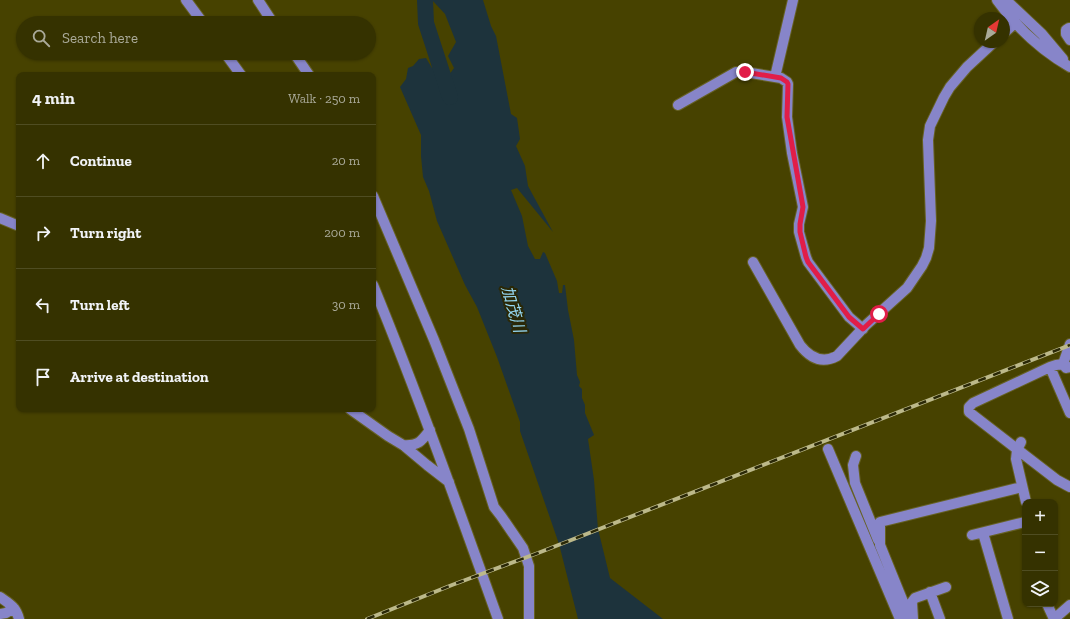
<!DOCTYPE html>
<html lang="en">
<head>
<meta charset="utf-8">
<style>
	:root { --surface:#353200; --page:#3d3a0a; --text:#f1f3f6; --muted:#aa9; --line:#4f4d22 }
	body { margin:0; font-family:"Zilla Slab","Noto Sans JP",serif; background:var(--page); color:var(--text) }
	.controls { position:absolute; right:12px; bottom:12px; display:grid; overflow:hidden; border-radius:8px; box-shadow:0 1px 3px #0004 }
	.controls button { width:36px; height:36px; display:grid; place-items:center; padding:0; border:0; border-bottom:1px solid var(--line); background:var(--surface); color:var(--text); font:20px sans-serif }
	.compass { position:absolute; left:974px; top:12px; width:36px; height:36px; border-radius:50%; background:var(--surface); box-shadow:0 1px 3px #0004; rotate:34deg }
	.stop { position:absolute; width:12px; height:12px; margin:-9px; border:3px solid #e11d48; border-radius:50%; background:#fff }
	.stop.end { background:#e11d48; border-color:#fff; box-shadow:0 1px 4px #0008 }
	.list { margin:0; padding:0; list-style:none }
	h2 { display:flex; justify-content:space-between; align-items:center; height:52px; margin:0; padding:0 16px; font-size:17px }
	h2 small { font-size:13px; font-weight:400; color:var(--muted) }
	.list li { display:grid; grid-template-columns:26px 1fr auto; gap:12px; align-items:center; box-sizing:border-box; height:72px; padding:0 16px; border-top:1px solid var(--line) }
	.list b { display:block; font-size:15px; white-space:nowrap }
	.list em { font-size:13px; font-style:normal; color:var(--muted) }
	.icon { flex:none; width:22px; height:22px; fill:none; stroke:currentColor; stroke-width:2; stroke-linecap:round; stroke-linejoin:round }
	.map { position:relative; flex:none; width:1070px; height:619px; overflow:hidden }
	.search { position:absolute; background:var(--surface); box-shadow:0 1px 3px #0004; left:16px; top:16px; width:360px; height:44px; display:flex; align-items:center; gap:10px; box-sizing:border-box; padding:0 14px; border-radius:22px; color:var(--muted); font-size:15px }
	.panel { position:absolute; background:var(--surface); box-shadow:0 1px 3px #0004; left:16px; top:72px; width:360px; height:340px; border-radius:8px }
	.map>svg:first-child { display:block }
	.water { fill:#1d333c }
	.lines { fill:none; stroke-linecap:round; stroke-linejoin:round }
	.river { stroke:#1d333c; stroke-width:16 }
	.minor-casing { stroke:#666124; stroke-width:12 }
	.minor { stroke:#8785c9; stroke-width:10 }
	.rail-casing { stroke:#bcb98a; stroke-width:4 }
	.rail { stroke:#2a2807; stroke-width:2.5; stroke-dasharray:8; stroke-linecap:butt }
	.route { stroke:#e11d48; stroke-width:5 }
	.labels { text-anchor:middle; stroke-width:4; stroke-linejoin:round; paint-order:stroke }
	.water-label { font-size:16px; font-style:italic; fill:#95d8f3; stroke:#2a2807 }
</style>
</head>
<body>
<div class="map">
<svg width="1070" height="619" viewBox="0 0 1070 619">
	<rect width="100%" height="100%" fill="#474200"/>
	<path class="water" d="M432 0H483L491 26 496 36 511 114 517 118 520 139 516 146 525 166 528 186 553 232 517 188 511 190 522 216 528 246 535 259H540L543 252 545 253 557 281 559 293H562L563 285H565L568 310 574 340 577 375 580 382 579 386 582 389V398L585 405V413L594 435 588 439 594 480 598 529 610 578 663 619H578L559 544 520 431V422L497 357 477 307 465 285 437 221 429 191 423 177 421 156V135L400 87 406 79 408 68 413 66 419 59 426 58 432 68 436 66 438 75H449L454 68 448 56 456 42 445 14Z"/>
	<g class="lines">
		<path class="river" d="M425 0 426 23 450 97"/>
		<g class="minor-casing">
			<path id="minor" d="M186 0 203 23
				M258 0 273 23
				M997 0C1016 27 1041 50 1070 67
				M1006 0 1042 34 1063 59
				M1069 28 1066 30V34L1070 40
				M1004 33 1015 23
				M225 53 241 75
				M294 53 309 75
				M775 77 793 0
				M678 105 736 72H745L781 78 787 82 788 84 787 117 792 153 802 202 803 207 799 224V232L806 257 808 262 849 317 863 329
				M373 196 434 340 469 429 494 507 501 516 523 548 529 566V619
				M0 218 19 226
				M753 262 800 345C810 358 822 364 837 356L866 325 907 288 922 266 926 258 929 248 931 221 928 140 930 126 944 97 950 87 967 67 994 42
				M373 285C418 395 458 507 498 619
				M1063 364 1070 344
				M1050 367 1070 413
				M1070 367 1066 368 1063 364 1056 365 1050 367 973 403 969 407V412L1057 480 1070 487
				M350 409 388 436 403 445 427 465 449 482
				M1021 442 1017 450 1016 459 1026 502
				M403 445C418 446 421 442 430 430
				M828 449 900 619
				M856 456 853 465 855 483 878 540
				M983 533 1008 619
				M972 535 1025 522
				M930 592 940 619
				M0 597C10 604 16 607 19 619
				M1047 604 1054 619 1070 605
				M0 614 6 613 14 608
				M910 619 880 545V522L1022 487
				M913 619 912 602 915 598 946 587"/>
		</g>
		<use href="#minor" class="minor"/>
		<g class="rail-casing">
			<path id="rail" d="M367 619 452 585 538 553 1070 345"/>
		</g>
		<use href="#rail" class="rail"/>
	</g>
	<g class="lines">
		<path class="route" d="M745 72 781 78 787 82 788 84 787 117 803 207 800 224V232L806 257 808 262 849 317 863 329 879 314"/>
	</g>
	<g class="labels">
		<g class="water-label">
			<text transform="translate(514 309) rotate(74)" y="6">加茂川</text>
		</g>
	</g>
</svg>
<div class="controls">
<button>+</button>
<button>−</button>
<button><svg class="icon" aria-label="layers" viewBox="0 0 24 24"><path d="M12 4l9 5-9 5-9-5zM3 14l9 5 9-5"/></svg></button>
</div>
<svg class="compass" viewBox="-18 -18 36 36"><path d="M0-13l5 13h-10z" fill="#e53935"/><path d="M0 13l5-13h-10z" fill="#aa9"/></svg>
<div class="stop" style="left:879px;top:314px"></div>
<div class="stop end" style="left:745px;top:72px"></div>
<div class="search"><svg class="icon" aria-label="search" viewBox="0 0 24 24"><circle cx="10" cy="10" r="6"/><path d="M15 15l6 6"/></svg>Search here</div>
<section class="panel">
<h2>4 min<small>Walk · 250 m</small></h2>
<ul class="list">
<li><svg class="icon" aria-label="ahead" viewBox="0 0 24 24"><path d="M12 20V5M6 11l6-6 6 6"/></svg><div><b>Continue</b></div><em>20 m</em></li>
<li><svg class="icon" aria-label="right" viewBox="0 0 24 24"><path d="M7 20v-9h11M14 6l5 5-5 5"/></svg><div><b>Turn right</b></div><em>200 m</em></li>
<li><svg class="icon" aria-label="left" viewBox="0 0 24 24"><path d="M17 20v-9H6M10 6l-5 5 5 5"/></svg><div><b>Turn left</b></div><em>30 m</em></li>
<li><svg class="icon" aria-label="arrive" viewBox="0 0 24 24"><path d="M6 21V4h12l-3 4 3 4H6"/></svg><div><b>Arrive at destination</b></div></li>
</ul>
</section>
</div>
</body>
</html>
